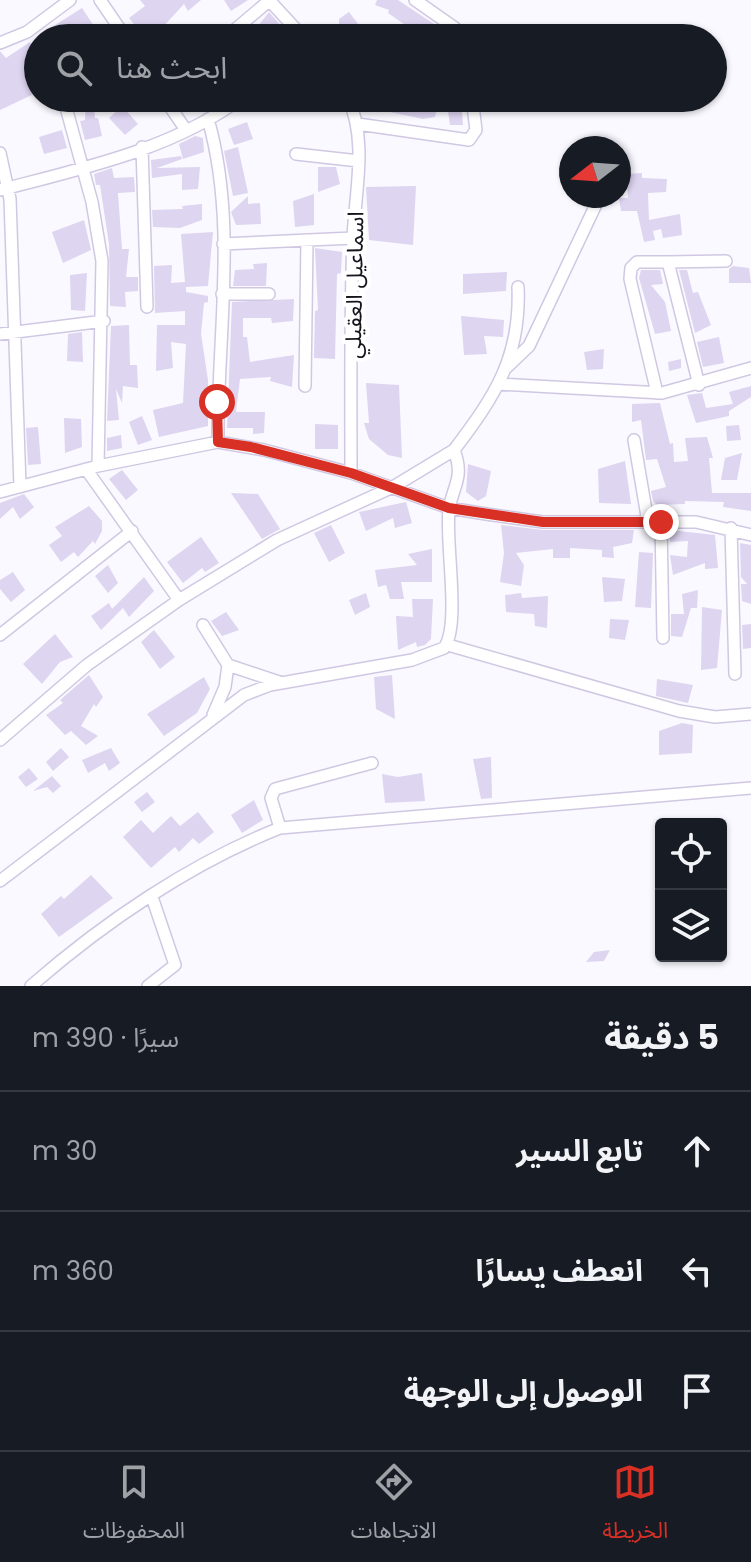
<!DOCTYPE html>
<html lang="ar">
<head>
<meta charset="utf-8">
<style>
	:root { --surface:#171b24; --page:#242831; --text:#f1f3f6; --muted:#9ea1a6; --line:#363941; --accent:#d93025 }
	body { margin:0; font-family:Poppins,"Noto Sans Arabic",sans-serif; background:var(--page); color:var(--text); direction:rtl }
	.controls { position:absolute; right:24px; bottom:24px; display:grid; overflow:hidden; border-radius:8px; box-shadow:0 2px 6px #0004 }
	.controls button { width:72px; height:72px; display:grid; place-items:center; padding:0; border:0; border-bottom:2px solid var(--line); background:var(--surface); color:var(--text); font:40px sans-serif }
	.compass { position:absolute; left:559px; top:136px; width:72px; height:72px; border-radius:50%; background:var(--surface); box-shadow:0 2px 6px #0004; rotate:253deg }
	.stop { position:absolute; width:24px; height:24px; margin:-18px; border:6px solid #d93025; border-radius:50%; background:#fff }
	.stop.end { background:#d93025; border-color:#fff; box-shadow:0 2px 8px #0008 }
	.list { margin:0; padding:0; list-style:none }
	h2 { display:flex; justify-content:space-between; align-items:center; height:104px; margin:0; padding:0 32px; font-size:34px }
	h2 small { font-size:26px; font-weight:400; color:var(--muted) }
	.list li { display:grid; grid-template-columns:52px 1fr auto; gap:24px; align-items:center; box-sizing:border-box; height:120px; padding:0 32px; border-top:2px solid var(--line) }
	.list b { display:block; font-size:30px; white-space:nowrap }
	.list em { font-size:26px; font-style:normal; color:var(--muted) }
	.icon { flex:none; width:44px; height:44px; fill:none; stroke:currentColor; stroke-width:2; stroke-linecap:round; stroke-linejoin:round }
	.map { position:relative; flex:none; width:751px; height:986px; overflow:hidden; direction:ltr }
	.search { position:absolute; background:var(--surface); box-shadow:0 2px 6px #0004; left:24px; right:24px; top:24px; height:88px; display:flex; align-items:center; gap:20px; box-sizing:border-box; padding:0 28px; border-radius:44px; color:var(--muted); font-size:30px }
	.sheet { height:464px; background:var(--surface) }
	nav { display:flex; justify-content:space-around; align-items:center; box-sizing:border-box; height:112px; border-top:2px solid var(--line); background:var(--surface); font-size:22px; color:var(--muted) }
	nav a { display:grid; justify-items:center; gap:4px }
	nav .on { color:var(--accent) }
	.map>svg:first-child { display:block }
	.building { fill:#ded5f1 }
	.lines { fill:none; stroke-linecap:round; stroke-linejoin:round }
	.minor-casing { stroke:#d0c8e3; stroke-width:14 }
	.minor { stroke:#fff; stroke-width:11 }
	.route { stroke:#d93025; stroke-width:10 }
	.labels { text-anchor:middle; stroke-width:8; stroke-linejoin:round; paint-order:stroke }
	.street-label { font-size:22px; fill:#16131c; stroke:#fff }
</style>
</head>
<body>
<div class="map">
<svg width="751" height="986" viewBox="0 0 751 986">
	<rect width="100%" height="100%" fill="#faf9ff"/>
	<path class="building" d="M140 0H201L188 11 184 4 162 28 169 38H145L129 18 145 6Z
		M224 0H248L231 11Z
		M377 0H398L449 34 446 38H424L388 13 389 10 375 5Z
		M82 8 102 38H47L44 32Z
		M269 12 282 27 280 38H267L258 26Z
		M349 12 362 29 364 38 339 35V19Z
		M30 42 35 52 38 50V92L0 110V51L6 58Z
		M86 98H93L95 118H98L102 136 85 140 80 121 85 120Z
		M357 98H382V101L360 106Z
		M391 98H439L435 117 423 119 390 112Z
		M446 98H461L463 125H450Z
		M122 106 138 124 125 135 109 118Z
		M247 122 253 139 234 145 228 129Z
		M62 130 67 148 44 154 39 137Z
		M195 136 203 138 204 152 183 159 179 144Z
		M238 147 248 193 233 196 224 151Z
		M181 156 182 159 157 168 200 167 198 189 182 190V174L152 178 151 160Z
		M318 167H336L340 184 318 192Z
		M112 168 114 178 134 177 135 192 118 193 122 249H129L126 277H138V291L125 292 126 307 110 306 109 244 100 185H96L94 174Z
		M642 173V178L667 179 666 192 648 193 649 220 680 214 682 235 663 238 661 229 653 231 655 240 644 242 637 211H621L619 198H628L626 174Z
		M416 186 413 245 369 240 366 187Z
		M314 194V225L295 227 293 201Z
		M248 196V204L260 203 261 224 236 225 231 212Z
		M202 204V220L180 228 153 227 152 210 183 209 182 206Z
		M84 220 91 250 63 263 52 232Z
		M213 232 208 286 186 287V292L208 296V302L204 303 201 334 208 380V426L159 437 153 410 183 403 186 344 171 342 173 368 156 371 157 325H185V311L155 313 154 266 172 265 171 283 185 282 181 234Z
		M315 248 342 252 341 273 337 274 335 359 314 358 315 311 318 310Z
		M267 263 266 286H233L235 270 254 269 253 264Z
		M733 266 749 268 751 283H729V269Z
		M660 270 663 284 651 285 665 302 671 331 655 334 639 278 641 270Z
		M679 270H687L693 293 698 292 711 325 695 333Z
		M507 272 506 291 463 294V274Z
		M87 273 85 311 71 310 70 275Z
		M294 299 293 321 272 323 271 318H243V337H247L250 362 294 355 292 387 270 381 271 377 240 379 236 412H265L264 433 253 434V428H227L232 302Z
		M461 316 504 320 503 337 484 336 487 354 464 355Z
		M129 325 130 365H137L138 388 123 386 122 403 116 389 119 420 107 421 111 326Z
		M82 332 83 362 67 361 68 334Z
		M719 337 724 363 703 367 697 342Z
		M604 349 603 369 587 370 584 352Z
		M681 359V368L669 371 668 362Z
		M366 383 399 385 402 458 388 455 369 439 364 423H369Z
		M751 386V397L729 411V416L696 423 687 395 702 393 706 408 733 404 729 392Z
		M660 403 670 444 673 443 674 462 688 461 685 438 707 437 713 458H709L712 493H751V511L723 507 724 502 685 501V504L657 505 653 501 651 491 666 487 657 459 646 460 641 420 632 422V404Z
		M142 416 152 440 138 445 129 422Z
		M64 418 81 419 82 447 65 453Z
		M315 424 338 425V449H315Z
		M739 425 741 440 727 441 726 426Z
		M38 427 41 464 28 465 26 428Z
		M121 435 122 448 107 451V438Z
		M742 453 737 480H721L725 458Z
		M625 461 631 504 599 503 598 469Z
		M468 464 491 471 486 496 478 501 466 492Z
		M122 470 138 490 126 500 109 479Z
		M231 493 258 494 280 529 262 539Z
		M24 494 34 507 20 519 13 507 0 519V503Z
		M406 502 412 523 395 528 393 518 366 531 359 512Z
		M89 506 102 521V531L95 544 93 541 78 557 74 552 61 562 49 545 62 536 55 527Z
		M331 525 345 553 329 562 314 533Z
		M501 525 543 530H634L632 543 613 547 614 558 602 557V550L570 548V558H553V549L516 553 524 565 521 586 500 582 504 553Z
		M670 530 715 535 718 568 705 569V563L673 575 670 555 687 557 688 541 670 542Z
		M201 537 219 563 205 572 202 568 183 583 167 562Z
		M740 543 751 545V604L742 601 741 584H747L741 577Z
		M432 549V582H401L404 599H390L386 585 378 587 375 570 417 565 408 554Z
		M639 552 653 553 651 608 635 607Z
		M108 565 118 583 108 593 95 576Z
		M13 572 25 590 11 602 0 589V580Z
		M144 577 154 591 129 617 123 608 101 630 91 616 109 603 112 609Z
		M602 577 625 579 622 601 604 602Z
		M698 590 697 608H691L682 637 671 636V614H684L682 594Z
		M366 593 370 607 355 615 349 600Z
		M521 593 522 598 548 596 547 628 535 626 534 614 506 612 505 595Z
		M412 599H433L431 639 425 645 417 647 416 642 398 650 396 616 413 617Z
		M702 607 722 610 717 668 701 670Z
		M226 612 239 630 222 636 211 621Z
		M610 619 629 620 625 640 609 638Z
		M751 624V648L743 649 742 625Z
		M154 630 175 657 160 669 141 642Z
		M55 634 73 657 60 662 42 684 23 664Z
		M89 675 103 697 96 707 94 704 81 726 98 736 86 745 71 731 65 735 46 715 63 703 60 700Z
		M392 675 395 719 376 709 374 677Z
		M204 677 210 689 197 713 164 736 147 714Z
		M657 679 693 685 688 703 656 696Z
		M682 723 693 725 692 753 659 755V731Z
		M61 748 69 757 53 771 46 762Z
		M111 748 120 763 109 771 105 763 88 773 82 760Z
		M491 757 492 798 481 799 473 759Z
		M29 768 38 779 26 787 18 777Z
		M422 773 425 801 385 803 382 774 398 777Z
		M52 776 61 786 53 793 47 787 33 791Z
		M147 792 155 802 142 812 134 802Z
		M254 800 263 820 242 833 231 815Z
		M198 812 214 832 199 844 193 838 179 852 175 847 151 868 123 837 141 820 153 833 171 816 180 826Z
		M91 875 113 898 59 937 41 914 61 896 64 899Z
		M610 950 604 961 586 962 594 952Z"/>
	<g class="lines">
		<g class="minor-casing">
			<path id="minor" d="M100 0 126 38
				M269 0 304 38
				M415 0 455 28 463 38
				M378 33 381 38
				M225 38 270 0
				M0 43 27 32 70 0
				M74 98 67 111 92 202 102 261 98 466
				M164 98 186 130
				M348 98C368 141 355 192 353 238 350 316 351 395 351 473
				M208 119C238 224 217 335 218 442
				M358 124 469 140 476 130 472 98
				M142 147 147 307
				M0 153 10 199 20 486
				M296 154 359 161
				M0 190C80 169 174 149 241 98
				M223 244 353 238
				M668 262 726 261
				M222 294H269
				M0 334 104 321
				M506 368 529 346 600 196
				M498 384 662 393 751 368
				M305 386 307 240
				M657 393 630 279 631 268 637 262H668L699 385
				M634 440 648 522
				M454 450C495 396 521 357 518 287
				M86 469 179 600
				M0 492 98 466 218 442 264 450 351 473 449 508 486 514 543 522H696L751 535
				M661 522 663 638
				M731 528 735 674
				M203 625 228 665
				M0 635 132 531
				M448 645 679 711 715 717 751 714
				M213 715 225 687 228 665 279 682
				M0 740 87 665 179 600 277 540 393 487 454 450C465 479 452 486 449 511 445 542 461 625 444 648L412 660 270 685 244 695 0 881
				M280 828 271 798 275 789 372 763
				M31 986C103 923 191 863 280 828L751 788
				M148 986 175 965 152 897"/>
		</g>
		<use href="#minor" class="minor"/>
	</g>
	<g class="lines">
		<path class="route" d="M217 402 218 442 251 447 351 473 449 508 543 522H661"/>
	</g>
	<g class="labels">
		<g class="street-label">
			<text transform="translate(354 285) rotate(-89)" y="8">اسماعيل العقيلي</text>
		</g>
	</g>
</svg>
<div class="controls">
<button><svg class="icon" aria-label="locate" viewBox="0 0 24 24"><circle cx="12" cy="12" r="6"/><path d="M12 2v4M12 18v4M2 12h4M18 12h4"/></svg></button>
<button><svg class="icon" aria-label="layers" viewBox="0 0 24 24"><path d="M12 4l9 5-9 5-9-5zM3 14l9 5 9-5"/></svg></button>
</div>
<svg class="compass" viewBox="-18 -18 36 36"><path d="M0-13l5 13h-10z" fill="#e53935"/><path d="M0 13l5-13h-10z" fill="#9ea1a6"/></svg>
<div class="stop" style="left:217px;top:402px"></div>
<div class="stop end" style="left:661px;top:522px"></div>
<div class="search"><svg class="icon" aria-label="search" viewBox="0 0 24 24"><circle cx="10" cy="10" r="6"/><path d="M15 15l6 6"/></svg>ابحث هنا</div>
</div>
<section class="sheet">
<h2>5 دقيقة<small>سيرًا · 390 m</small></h2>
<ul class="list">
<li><svg class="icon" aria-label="ahead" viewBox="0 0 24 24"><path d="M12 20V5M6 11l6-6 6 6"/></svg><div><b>تابع السير</b></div><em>30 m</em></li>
<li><svg class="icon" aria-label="left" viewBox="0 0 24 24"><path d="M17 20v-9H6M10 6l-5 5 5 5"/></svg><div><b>انعطف يسارًا</b></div><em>360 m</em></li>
<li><svg class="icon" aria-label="arrive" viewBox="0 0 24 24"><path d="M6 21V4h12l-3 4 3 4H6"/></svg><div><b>الوصول إلى الوجهة</b></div></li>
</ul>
</section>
<nav>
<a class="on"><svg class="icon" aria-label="map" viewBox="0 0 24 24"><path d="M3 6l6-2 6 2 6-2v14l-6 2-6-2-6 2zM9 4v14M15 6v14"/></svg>الخريطة</a>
<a><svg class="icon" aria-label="directions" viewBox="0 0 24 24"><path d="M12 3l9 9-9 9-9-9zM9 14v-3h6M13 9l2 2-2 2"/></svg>الاتجاهات</a>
<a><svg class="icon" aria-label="saved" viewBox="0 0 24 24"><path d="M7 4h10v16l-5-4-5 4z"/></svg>المحفوظات</a>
</nav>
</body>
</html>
